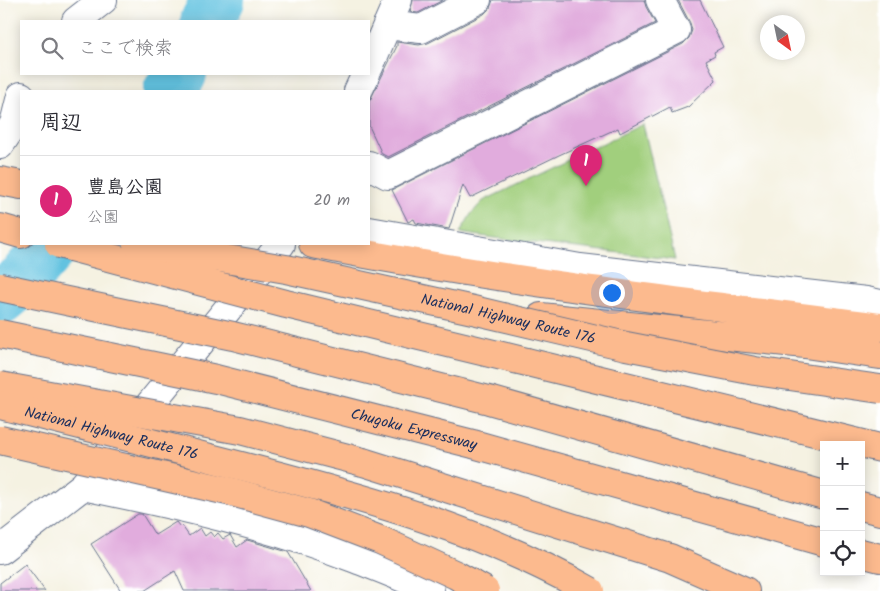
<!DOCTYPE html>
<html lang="ja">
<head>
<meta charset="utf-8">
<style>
	:root { --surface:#fff; --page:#f7f7f7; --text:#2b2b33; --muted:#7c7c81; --line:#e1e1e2; --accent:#db2777 }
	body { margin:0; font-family:Kalam,"Klee One",sans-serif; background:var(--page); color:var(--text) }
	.controls { position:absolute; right:15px; bottom:15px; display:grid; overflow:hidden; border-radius:0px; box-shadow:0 2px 12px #0003 }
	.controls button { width:45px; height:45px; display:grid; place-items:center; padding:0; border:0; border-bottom:1px solid var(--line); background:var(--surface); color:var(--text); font:25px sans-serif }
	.compass { position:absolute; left:760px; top:15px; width:45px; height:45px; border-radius:50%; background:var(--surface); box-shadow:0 2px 12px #0003; rotate:147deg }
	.you { position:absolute; left:611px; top:292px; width:18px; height:18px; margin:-12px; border:4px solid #fff; border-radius:50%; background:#1a73e8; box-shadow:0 0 0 8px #1a73e833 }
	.badge { display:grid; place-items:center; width:32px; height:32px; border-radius:50%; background:var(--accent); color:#fff; font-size:16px; font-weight:700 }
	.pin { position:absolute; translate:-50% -41px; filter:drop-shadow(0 1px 2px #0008) }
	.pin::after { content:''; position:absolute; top:26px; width:18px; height:15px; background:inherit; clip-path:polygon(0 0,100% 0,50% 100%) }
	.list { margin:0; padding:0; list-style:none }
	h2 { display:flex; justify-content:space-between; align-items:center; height:65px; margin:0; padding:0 20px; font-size:21px }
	h2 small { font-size:16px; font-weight:400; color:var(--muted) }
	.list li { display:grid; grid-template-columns:32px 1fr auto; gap:15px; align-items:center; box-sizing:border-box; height:90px; padding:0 20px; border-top:1px solid var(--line) }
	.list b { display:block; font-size:19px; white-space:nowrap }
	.list p { margin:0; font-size:16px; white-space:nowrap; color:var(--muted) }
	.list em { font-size:16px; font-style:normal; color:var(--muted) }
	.icon { flex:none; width:28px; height:28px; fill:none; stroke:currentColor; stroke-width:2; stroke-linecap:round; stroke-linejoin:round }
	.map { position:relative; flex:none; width:880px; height:591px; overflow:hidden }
	.search { position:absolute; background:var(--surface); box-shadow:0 2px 12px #0003; left:20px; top:20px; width:350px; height:55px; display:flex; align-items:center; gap:12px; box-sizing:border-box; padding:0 18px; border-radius:0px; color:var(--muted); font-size:19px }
	.panel { position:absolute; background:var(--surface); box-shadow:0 2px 12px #0003; left:20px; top:90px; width:350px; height:155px; border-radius:0px }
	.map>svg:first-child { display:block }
	.green { fill:#a1cf7d; stroke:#5e7f6e }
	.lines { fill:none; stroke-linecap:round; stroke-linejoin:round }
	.river { stroke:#62c2e0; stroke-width:54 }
	.building { fill:#e1acdd }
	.minor-casing { stroke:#67738c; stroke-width:30 }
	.highway-casing { stroke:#67738c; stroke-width:30 }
	.minor { stroke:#fff; stroke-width:28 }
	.highway { stroke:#fcba8e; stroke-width:28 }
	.highway-bridge-casing { stroke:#67738c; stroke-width:30; stroke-linecap:butt }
	.highway-bridge { stroke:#fcba8e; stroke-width:28 }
	.labels { text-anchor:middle; stroke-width:4.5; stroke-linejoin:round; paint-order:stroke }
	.street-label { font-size:15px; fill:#1b2f5e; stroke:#fff }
</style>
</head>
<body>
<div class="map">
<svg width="880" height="591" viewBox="0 0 880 591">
	<rect width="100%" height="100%" fill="#fff"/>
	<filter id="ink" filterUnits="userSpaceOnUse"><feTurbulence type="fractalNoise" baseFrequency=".02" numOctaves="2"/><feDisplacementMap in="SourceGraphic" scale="10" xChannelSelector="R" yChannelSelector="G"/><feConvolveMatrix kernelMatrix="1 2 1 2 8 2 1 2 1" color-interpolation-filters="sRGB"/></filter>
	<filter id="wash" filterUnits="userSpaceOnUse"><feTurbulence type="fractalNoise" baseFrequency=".0096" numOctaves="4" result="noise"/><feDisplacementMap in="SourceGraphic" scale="20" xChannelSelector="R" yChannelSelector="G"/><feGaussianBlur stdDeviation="1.12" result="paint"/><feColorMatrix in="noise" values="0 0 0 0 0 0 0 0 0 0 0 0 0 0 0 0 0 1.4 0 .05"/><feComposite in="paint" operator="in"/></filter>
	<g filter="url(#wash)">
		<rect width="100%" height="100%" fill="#f5f2e2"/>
		<path class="green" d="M643 124 675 260C604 250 532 244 460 233L471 214 483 201Z"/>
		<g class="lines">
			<path class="river" d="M207 21 218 0
				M170 91 180 74
				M0 299 25 277 54 244"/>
		</g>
		<g id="blocks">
			<path class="building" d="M413 0H443L418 13 410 12Z
				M493 0H644L646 7 655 23 388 157 382 154 369 126V102L397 46V42L419 45 428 43 484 14 490 8Z
				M678 0H700L723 47 714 52 715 55 706 60 716 80 688 107 672 113 670 107 620 133 618 128 559 155 470 198 463 185 449 229 416 223 414 219 408 222 392 190 683 44 689 38 692 30 690 23Z
				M138 514H142L155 535 176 522 180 527 182 526 189 536 200 528 205 536 210 532 214 537 218 533 223 539 230 535 237 547 247 540 288 552 311 591H184L175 571 144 591H121L91 544Z
				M25 564 45 591H0V583Z"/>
		</g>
	</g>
	<g filter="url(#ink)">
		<use href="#blocks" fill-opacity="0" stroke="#67738c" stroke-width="1"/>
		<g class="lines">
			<g class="minor-casing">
				<path id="minor" d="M76 21 103 0
					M387 25 421 29 477 0
					M369 67 398 0
					M358 91 366 74
					M0 145 14 124 21 96
					M369 165 388 175 676 30 660 0
					M369 231 580 268 866 301 880 304
					M83 486C175 505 268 525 356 559 381 569 407 578 430 591
					M0 550 83 486 281 244"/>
			</g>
			<g class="highway-casing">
				<path id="highway" d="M0 181 21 185
					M0 228 21 234
					M313 244C500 281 691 303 880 327
					M541 317 805 344 880 355
					M527 362 880 448
					M363 462 670 558 745 591
					M861 506 880 511
					M861 553 880 558"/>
			</g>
			<use href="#minor" class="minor"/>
			<use href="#highway" class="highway"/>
			<g class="highway-bridge-casing">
				<g id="highway-bridge">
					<path d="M59 244 286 304 527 362"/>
					<path id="s1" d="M137 244 286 269 473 310 626 346 755 371 880 389"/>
					<path d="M0 287 233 336 489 400 824 495"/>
					<path id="s2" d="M0 334 216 379 473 444 824 542"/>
					<path d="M0 386 240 430 363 462"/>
					<path id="s3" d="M0 405C84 426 169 447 253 469 369 499 486 531 590 591"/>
					<path d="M0 440 228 491 309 513 380 540 456 575 485 591"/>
				</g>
			</g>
			<use href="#highway-bridge" class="highway-bridge"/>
		</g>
	</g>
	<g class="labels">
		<g class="street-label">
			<text dy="5" stroke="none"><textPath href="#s1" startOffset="379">National Highway Route 176</textPath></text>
			<text dy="5" stroke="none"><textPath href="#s2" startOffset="425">Chugoku Expressway</textPath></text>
			<text dy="5" stroke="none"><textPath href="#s3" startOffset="115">National Highway Route 176</textPath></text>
		</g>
	</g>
</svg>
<div class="controls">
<button>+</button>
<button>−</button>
<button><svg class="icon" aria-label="locate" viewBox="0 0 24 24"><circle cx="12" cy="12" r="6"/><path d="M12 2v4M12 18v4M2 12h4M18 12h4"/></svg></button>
</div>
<svg class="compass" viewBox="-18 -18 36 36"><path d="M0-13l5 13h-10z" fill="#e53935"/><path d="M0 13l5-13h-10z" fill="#7c7c81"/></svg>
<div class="you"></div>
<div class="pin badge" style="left:586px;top:186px">1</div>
<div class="search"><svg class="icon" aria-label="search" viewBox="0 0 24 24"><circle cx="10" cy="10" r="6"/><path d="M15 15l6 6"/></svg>ここで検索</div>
<section class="panel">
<h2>周辺<small></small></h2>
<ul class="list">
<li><span class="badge">1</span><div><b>豊島公園</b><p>公園</p></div><em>20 m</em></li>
</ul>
</section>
</div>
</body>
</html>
